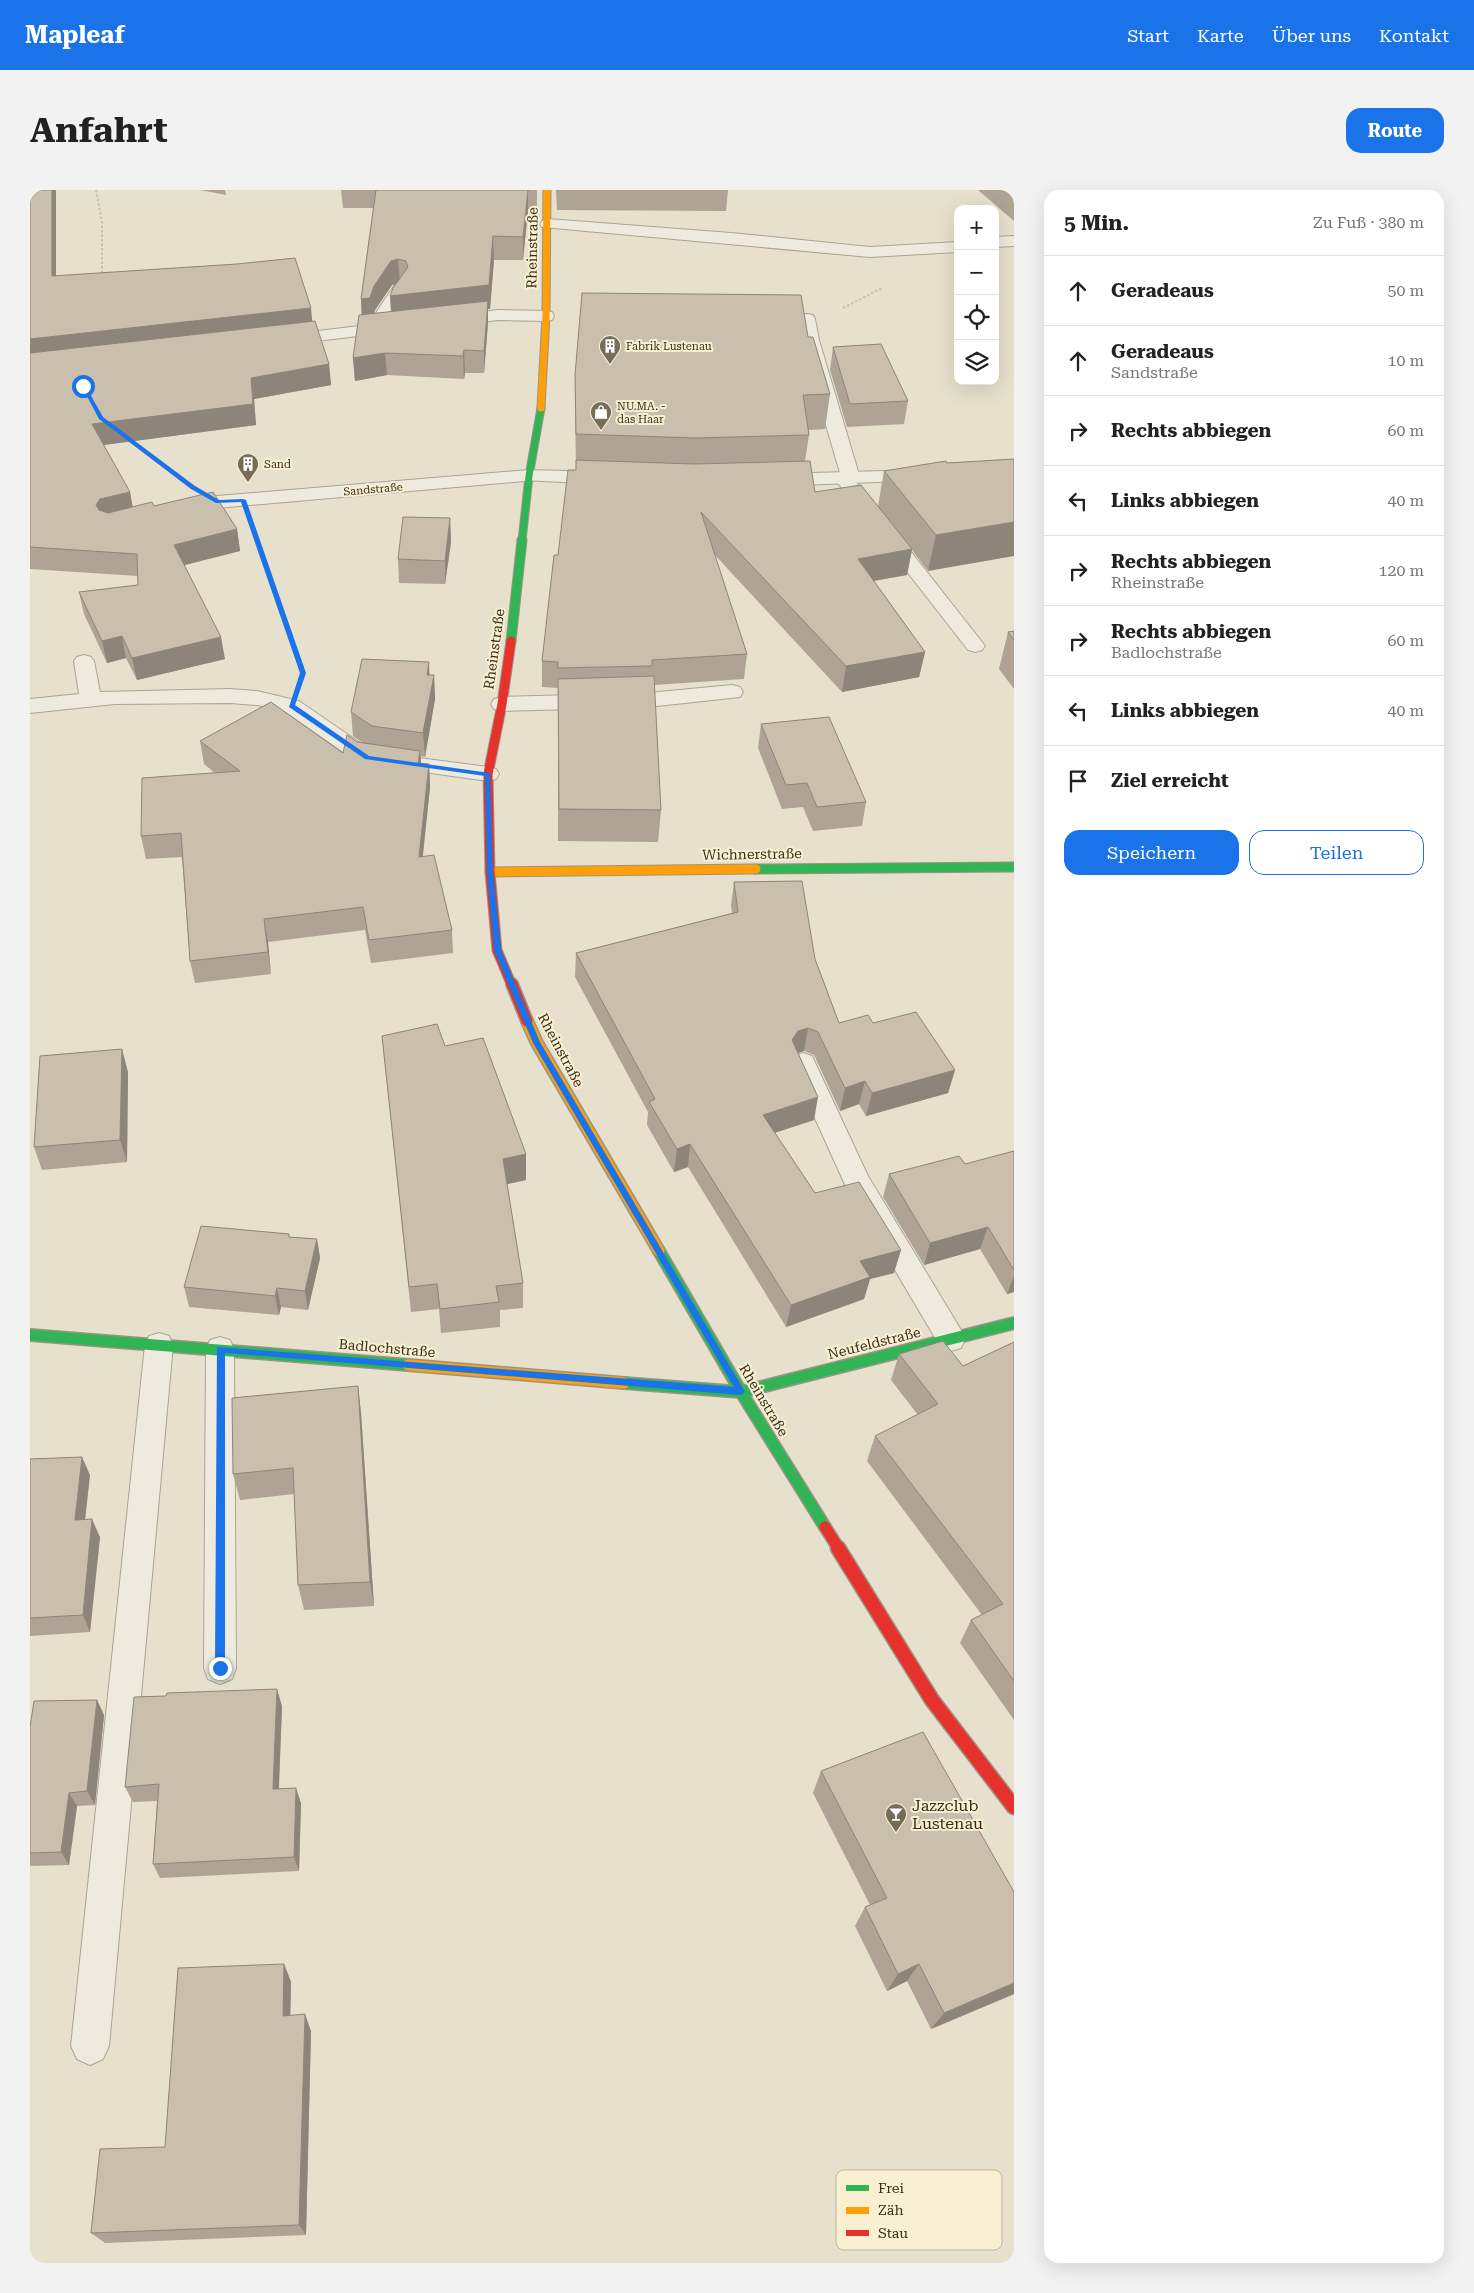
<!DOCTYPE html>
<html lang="de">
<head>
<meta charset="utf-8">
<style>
	:root { --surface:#fff; --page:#f2f2f2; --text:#222; --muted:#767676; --line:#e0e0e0; --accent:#1a73e8 }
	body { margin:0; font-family:"Roboto Serif",serif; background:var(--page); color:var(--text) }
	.controls { position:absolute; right:15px; top:15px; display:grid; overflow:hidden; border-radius:10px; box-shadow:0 5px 20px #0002 }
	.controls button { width:45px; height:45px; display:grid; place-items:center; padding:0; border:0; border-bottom:1px solid var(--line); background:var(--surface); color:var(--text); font:25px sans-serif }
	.stop { position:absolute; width:15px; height:15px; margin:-11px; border:4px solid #1a73e8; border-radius:50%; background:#fff }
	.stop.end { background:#1a73e8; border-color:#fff; box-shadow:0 1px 5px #0008 }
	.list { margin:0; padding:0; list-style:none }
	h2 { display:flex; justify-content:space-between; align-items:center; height:65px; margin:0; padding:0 20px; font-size:21px }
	h2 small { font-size:16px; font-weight:400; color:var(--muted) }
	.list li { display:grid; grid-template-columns:32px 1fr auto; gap:15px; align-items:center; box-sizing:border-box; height:70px; padding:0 20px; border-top:1px solid var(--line) }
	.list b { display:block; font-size:19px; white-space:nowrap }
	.list p { margin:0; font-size:16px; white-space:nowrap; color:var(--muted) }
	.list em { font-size:16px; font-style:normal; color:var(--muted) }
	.actions { display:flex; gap:10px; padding:15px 20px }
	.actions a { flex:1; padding:11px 0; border:1px solid var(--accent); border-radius:15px; text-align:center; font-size:18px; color:var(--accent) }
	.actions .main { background:var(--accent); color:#fff }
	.icon { flex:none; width:28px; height:28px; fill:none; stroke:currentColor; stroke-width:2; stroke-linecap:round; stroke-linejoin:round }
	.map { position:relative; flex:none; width:984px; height:2073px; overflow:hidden; border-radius:15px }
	header { display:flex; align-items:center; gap:30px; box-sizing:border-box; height:70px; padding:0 25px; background:var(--accent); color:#fff }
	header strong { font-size:24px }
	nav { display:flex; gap:28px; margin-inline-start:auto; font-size:18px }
	.intro { display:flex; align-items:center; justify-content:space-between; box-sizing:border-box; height:120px; padding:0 30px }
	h1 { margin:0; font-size:35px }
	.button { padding:12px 22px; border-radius:15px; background:var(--accent); color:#fff; font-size:18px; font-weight:700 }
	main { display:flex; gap:30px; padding:0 30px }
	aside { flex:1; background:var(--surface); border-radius:15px; box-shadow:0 5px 20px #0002 }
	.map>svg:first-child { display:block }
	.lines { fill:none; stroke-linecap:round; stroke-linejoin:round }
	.lane-casing { stroke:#aba495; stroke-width:2 }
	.street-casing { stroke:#aba495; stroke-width:2 }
	.fast-far2-casing { stroke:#9b9485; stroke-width:9 }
	.fast-far1-casing { stroke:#9b9485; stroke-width:11 }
	.fast-casing { stroke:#9b9485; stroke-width:14 }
	.slow-far2-casing { stroke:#9b9485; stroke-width:9 }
	.slow-far1-casing { stroke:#9b9485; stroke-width:11 }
	.slow-casing { stroke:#9b9485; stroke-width:14 }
	.jam-far2-casing { stroke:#9b9485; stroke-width:11 }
	.jam-far1-casing { stroke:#9b9485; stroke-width:14 }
	.jam-casing { stroke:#9b9485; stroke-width:17 }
	.path-far1 { stroke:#c7c1b5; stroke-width:2; stroke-dasharray:2.5 2; stroke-linecap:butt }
	.path { stroke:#c7c1b5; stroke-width:2.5; stroke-dasharray:3 2; stroke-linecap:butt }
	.lane { fill:#eeeade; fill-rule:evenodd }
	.street { fill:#eeeade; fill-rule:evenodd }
	.fast-far2 { stroke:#30b455; stroke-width:7 }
	.fast-far1 { stroke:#30b455; stroke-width:9 }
	.fast { stroke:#30b455; stroke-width:11 }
	.slow-far2 { stroke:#ff9f0a; stroke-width:7 }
	.slow-far1 { stroke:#ff9f0a; stroke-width:9 }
	.slow { stroke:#ff9f0a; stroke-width:11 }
	.jam-far2 { stroke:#e5322d; stroke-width:9 }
	.jam-far1 { stroke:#e5322d; stroke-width:11 }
	.jam { stroke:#e5322d; stroke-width:14 }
	.wall { fill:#aea395; fill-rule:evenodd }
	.shaded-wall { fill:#8d8579 }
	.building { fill:#cabead; stroke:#8d8579 }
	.route { fill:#1a73e8 }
	.labels { text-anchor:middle; stroke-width:4; stroke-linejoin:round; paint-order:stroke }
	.far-poi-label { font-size:11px; fill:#3b2d1c; stroke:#f8f0d1; text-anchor:start }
	.far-street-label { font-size:11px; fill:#3b2d1c; stroke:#f8f0d1 }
	.street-label { font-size:14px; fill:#3b2d1c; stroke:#f8f0d1 }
	.near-poi-label { font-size:16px; fill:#3b2d1c; stroke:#f8f0d1; text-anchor:start }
	.key { fill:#f8f0d1; stroke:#bfb69b; stroke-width:1 }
	.key-label { font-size:14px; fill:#3b2d1c }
</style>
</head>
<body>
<header>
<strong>Mapleaf</strong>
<nav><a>Start</a><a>Karte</a><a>Über uns</a><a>Kontakt</a></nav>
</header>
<div class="intro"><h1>Anfahrt</h1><a class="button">Route</a></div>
<main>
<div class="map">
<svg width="984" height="2073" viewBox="0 0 984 2073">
	<rect width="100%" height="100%" fill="#e6e0cc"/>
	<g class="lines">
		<g class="lane-casing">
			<path id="lane" d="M518 29 701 43 840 57 928 52V62L840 67 512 37 510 34 512 31Z
				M984 46V56L965 57V47Z
				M370 95 376 96 378 100 363 121 355 143H343L341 139 347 121 364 96Z
				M777 124 783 125 785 129 789 150 830 288 826 292 952 452 955 456 952 460 945 462 938 460 804 288 810 283 771 150 769 129 771 125Z
				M499 280 506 282 508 286 506 290 187 318 152 326 145 324 142 320 145 316 187 306Z
				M54 465 61 467 64 471 70 502 200 499 227 501 269 511 343 562 458 577 466 579 469 584 466 589 458 591 329 573 254 521 227 515 200 513 85 514 0 523V509L49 504 44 471 47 467Z
				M702 495 710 497 713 502 710 507 618 517 472 521 464 519 461 514 464 509 472 507 618 503Z
				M773 863 782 866 838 986 931 1140 935 1149 931 1158 921 1161 911 1158 816 997 760 873 764 866Z
				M129 1143 139 1146 143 1155 79 1856 73 1869 60 1875 47 1869 41 1856 115 1155 119 1146Z
				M190 1147 200 1150 204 1159 206 1478 202 1489 190 1494 178 1489 174 1478 176 1159 180 1150Z"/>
		</g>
		<g class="street-casing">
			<path id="street" d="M468 120 516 121 522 122 524 126 522 130 516 131 468 130 420 136 414 135 412 131 414 127 420 126Z
				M363 132 369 133 371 137 369 141 254 155 248 154 245 150 248 146 254 145Z
				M499 280 575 282 582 284 584 288 582 292 575 294 492 290 490 286 492 282Z
				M890 280 897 282 899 286 897 290 746 296 739 294 737 290 739 286 746 284Z"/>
		</g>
		<g class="fast-far2-casing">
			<path id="fast-far2" d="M492 351 499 286 511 218"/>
		</g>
		<g class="fast-far1-casing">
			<path id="fast-far1" d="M481 451 492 350
				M726 679 984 677"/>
		</g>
		<g class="fast-casing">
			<path id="fast" d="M629 1061 711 1202 795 1337
				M0 1145 378 1175
				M594 1193 711 1202 984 1133"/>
		</g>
		<g class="slow-far2-casing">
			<path id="slow-far2" d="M511 218 516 126 517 0"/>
		</g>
		<g class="slow-far1-casing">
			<path id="slow-far1" d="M460 682 726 679"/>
		</g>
		<g class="slow-casing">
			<path id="slow" d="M497 831 507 853 629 1061
				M378 1175 594 1193"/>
		</g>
		<g class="jam-far2-casing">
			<path id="jam-far2" d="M481 451 472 514 458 584 460 682 467 760 482 796"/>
		</g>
		<g class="jam-far1-casing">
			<path id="jam-far1" d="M482 794 497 831
				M795 1337 809 1359"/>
		</g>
		<g class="jam-casing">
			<path id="jam" d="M808 1358 902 1510 984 1617"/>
		</g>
		<path class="path-far1" d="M66 0 72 33V86
			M813 118 852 98
			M99 248 147 286
			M225 344 227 351"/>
		<path class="path" d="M227 350 273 482"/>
		<use href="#lane" class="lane"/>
		<use href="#street" class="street"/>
		<use href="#fast-far2" class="fast-far2"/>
		<use href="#fast-far1" class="fast-far1"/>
		<use href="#fast" class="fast"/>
		<use href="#slow-far2" class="slow-far2"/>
		<use href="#slow-far1" class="slow-far1"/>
		<use href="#slow" class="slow"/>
		<use href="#jam-far2" class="jam-far2"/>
		<use href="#jam-far1" class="jam-far1"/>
		<use href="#jam" class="jam"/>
	</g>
	<path class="wall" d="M0 0H26V86L282 131 299 174 301 195 224 209 226 235 73 255 102 317 124 316 207 339 210 361 154 375 195 469 107 490 96 468 77 473 54 424 49 402 108 395V386L0 379Z
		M170 0H195L196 5Z
		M311 0H507V20H498L493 70H464L460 119H458V133L454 183H435L434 189 357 185 325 191 323 168 332 125 331 109 343 18H313ZM366 94 360 106 361 122 344 124 345 120 362 95Z
		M526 0H698L696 21 527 20Z
		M948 0H984V31Z
		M778 147 800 204 795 239 778 240 779 245 775 271 785 302 848 316 854 281 917 273 984 269 898 381 882 360 877 385 844 391 895 462 889 487 812 502 684 364 717 464 714 489 624 495 631 620 628 652 528 651V498L512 497V471L528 365 546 280 545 220V185Z
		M803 157 878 211 874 234 817 237 800 180Z
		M420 328 421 352 415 394 369 393 368 369Z
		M984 441V499L969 479 978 442Z
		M400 485H404L405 509 395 567 391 566V573L399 574 400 597 393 666 422 740 423 763 341 773 335 740 238 752 241 784 165 793 160 771 152 667 116 669 111 646 185 583 174 574 170 551 313 563 327 552 333 553 323 546 321 522Z
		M731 534 836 612 832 636 783 641 773 617 752 619 728 558Z
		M704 692 785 769 809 833H843L925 880 918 903 836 926 829 914 810 921 784 865 774 861 768 863 784 930 744 943 785 1003 864 1083 840 1089 834 1109 756 1137 658 977 644 982 617 935 618 922 545 787 546 763 702 723 701 716Z
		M352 846 415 856 496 964V990L477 994 493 1093V1118L470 1120V1137L411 1143 409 1119 381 1122Z
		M98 882 97 972 12 980 4 957Z
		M984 961V1102L977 1104 950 1059 894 1075 853 1007 859 984 935 974Z
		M260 1047 287 1049 290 1068 278 1120 251 1117 249 1125 159 1117 154 1097Z
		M984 1152V1530L930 1453 941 1430 952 1425 837 1271 845 1246 888 1225 861 1190 869 1164 933 1176Z
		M328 1196 331 1223 344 1416 274 1420 268 1395 264 1304 210 1310 203 1284Z
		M0 1269 60 1285 55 1329 70 1347 60 1442 0 1446Z
		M67 1510 74 1525 65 1615 47 1616 39 1675 0 1676V1537Z
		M252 1516 249 1599 271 1613 269 1681 130 1688 123 1674 127 1611 103 1612 95 1597Z
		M791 1581 984 1804 901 1839 877 1791 857 1801 825 1736 835 1717 840 1715 783 1603Z
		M254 1774 261 1792 260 1825 281 1841 276 2045 75 2053 61 2043 135 1957Z"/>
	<path class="shaded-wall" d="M22 0H26V107L22 86Z
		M498 0V20L493 70V47Z
		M463 46 464 70 460 119H458V133L454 183V161L362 130 360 106Z
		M368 69 370 93 362 95 345 120 341 132 332 133 331 109 344 96 361 71Z
		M281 118 283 139 0 171V149Z
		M434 160 435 183 434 189 433 166Z
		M355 163 357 185 325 191 323 168Z
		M299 174 301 195 224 209 226 235 66 256 62 234 221 188Z
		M100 302 104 324 75 331 66 315 70 309Z
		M420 328 421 352 415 394V371Z
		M984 332V366L898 381 906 345Z
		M207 339 210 361 147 377 144 355Z
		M882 359 877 385 824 394 828 369Z
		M92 446 96 468 77 473 72 451Z
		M191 447 195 469 107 490 102 468Z
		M895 462 889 487 812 502 816 476Z
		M399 472 400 496 397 485Z
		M404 485 405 509 395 567 393 543Z
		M390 561 392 584 388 573Z
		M399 574 400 597 390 690 389 667Z
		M234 729 238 752 241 784 238 762Z
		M778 838 774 861 763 864 762 850 768 841Z
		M92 859 98 882 97 972 90 950Z
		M925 880 918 903 836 926 842 903Z
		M835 891 829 914 810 921 815 898Z
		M788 907 784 930 729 948 733 925Z
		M660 954 658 977 644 982 647 959Z
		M496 964V990L474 995 473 969Z
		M958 1037 950 1059 894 1075 900 1053Z
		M287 1049 290 1068 278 1120 275 1101Z
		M871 1060 864 1083 840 1089 834 1109 756 1137 761 1115 830 1071Z
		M984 1086V1102L977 1104Z
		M247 1098 251 1117 249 1125 245 1106Z
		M328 1196 331 1223 344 1416 340 1392Z
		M52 1267 60 1285 53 1347 45 1330Z
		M62 1329 70 1347 60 1442 53 1425Z
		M247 1499 252 1516 248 1615 243 1599Z
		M67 1510 74 1525 65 1615 57 1601Z
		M266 1598 271 1613 269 1681 264 1667Z
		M39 1603 47 1616 39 1675 31 1662Z
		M254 1774 261 1792 260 1842 253 1826Z
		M889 1774 877 1791 857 1801 868 1784Z
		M984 1793V1804L901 1839 914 1823Z
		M275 1824 281 1841 276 2045 269 2035Z"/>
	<path class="building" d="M0 0H22V86L207 74 265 68 281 118 0 149Z
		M346 0H498L493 47 463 46 459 95 360 106 363 98 378 77 376 71 368 69 361 71 344 96 340 108 331 109Z
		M552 103 771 105 778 147H783L800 204 773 205 779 245 665 248 546 244 545 185Z
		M458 111 454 161 434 160 433 166 355 163 323 168 329 125Z
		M285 131 299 174 221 188 223 214 62 234 100 302 70 309 66 315 69 320 78 323 122 312 124 316 183 302 207 339 144 355 191 447 102 468 92 446 72 451 49 402 108 395 107 364 0 357V163Z
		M851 154 878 211 820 214 803 157Z
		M984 269V332L906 345 854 281 916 271 917 273Z
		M546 270 664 274 780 271 785 302 831 295 882 359 828 369 895 462 816 476 671 322 717 464 622 470V475L620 476 528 478V472L512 471 524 365H528L538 280H546Z
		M373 327 420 328 415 371 368 369Z
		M984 441V450L978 442Z
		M332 469 399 472 397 485H404L393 543 342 536 321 522Z
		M624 486 631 620 529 619 528 489Z
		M241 512 313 563 317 545 327 552 390 561 388 573 399 574 389 667 404 665 422 740 339 750 333 717 234 729 238 762 160 771 151 643 111 646 112 588 210 581 170 551Z
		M799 527 836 612 787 617 777 593 756 595 731 534Z
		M772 691 785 769 809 833 838 825 843 833 886 822 925 880 842 903 835 891 815 898 788 842 778 838 768 841 762 850 788 907 733 925 785 1003 829 992 871 1060 830 1071 840 1087 761 1115 660 954 647 959 619 912 625 909 546 763 708 722 704 692Z
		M407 834 415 856 453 848 496 964 473 969 493 1093 466 1096 469 1112 410 1119 407 1094 379 1097 352 846Z
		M92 859 90 950 4 957 10 866Z
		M984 961V1080L958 1037 900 1053 859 984 929 966 935 974Z
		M171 1036 259 1044V1047L287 1049 275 1101 247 1098 245 1106 154 1097Z
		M913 1151 933 1176 984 1152V1491L941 1430 973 1414 845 1246 908 1214 869 1164Z
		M328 1196 340 1392 268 1395 263 1278 203 1284 202 1208Z
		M52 1267 45 1330 62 1329 53 1425 0 1428V1269Z
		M247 1499 243 1599 266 1598 264 1667 123 1674 129 1594 95 1597 104 1507 136 1506 137 1503Z
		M67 1510 57 1601 39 1603 31 1662 0 1663V1537L4 1511Z
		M893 1542 984 1702V1793L914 1823 889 1774 868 1784 835 1717 857 1708 791 1581Z
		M254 1774 253 1826 275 1824 269 2035 61 2043 70 1959 135 1957 148 1778Z"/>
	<path class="route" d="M51 195H55L73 227 165 296 189 310 213 309 216 310 276 483 265 515 339 566 460 583 463 682 471 760 510 852 715 1202 711 1205 195 1163V1478L190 1483 185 1478 187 1157 704 1197 503 853 464 760 457 682 455 586 335 569 259 517 270 483 211 312 186 313 161 299 69 229Z"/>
	<defs>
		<g id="building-pin" transform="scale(1.125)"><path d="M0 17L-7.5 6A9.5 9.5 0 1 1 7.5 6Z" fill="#776c5a" stroke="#f8f0d1"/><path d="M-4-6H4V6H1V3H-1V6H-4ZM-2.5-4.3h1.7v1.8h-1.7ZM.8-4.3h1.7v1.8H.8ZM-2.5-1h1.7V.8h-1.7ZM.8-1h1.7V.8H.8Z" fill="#fff"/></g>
		<g id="shop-pin" transform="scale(1.125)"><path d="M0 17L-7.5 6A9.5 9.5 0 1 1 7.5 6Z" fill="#776c5a" stroke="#f8f0d1"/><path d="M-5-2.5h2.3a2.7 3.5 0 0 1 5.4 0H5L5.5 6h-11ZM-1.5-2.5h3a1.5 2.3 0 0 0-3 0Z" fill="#fff"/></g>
		<g id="bar-pin" transform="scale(1.125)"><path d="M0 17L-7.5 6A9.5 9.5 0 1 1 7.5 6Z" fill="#776c5a" stroke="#f8f0d1"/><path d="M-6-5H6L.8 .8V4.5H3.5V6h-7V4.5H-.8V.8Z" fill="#fff"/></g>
	</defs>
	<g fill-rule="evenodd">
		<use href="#building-pin" x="580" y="156"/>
		<use href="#shop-pin" x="571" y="222"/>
		<use href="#building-pin" x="218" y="274"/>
		<use href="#bar-pin" x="866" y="1624"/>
	</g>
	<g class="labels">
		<g class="far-poi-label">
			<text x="596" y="160">Fabrik Lustenau</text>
			<text x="587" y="220">NU.MA. -<tspan x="587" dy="13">das Haar</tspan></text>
			<text x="234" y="278">Sand</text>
		</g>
		<g class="far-street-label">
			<text transform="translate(343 299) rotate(-5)" y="4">Sandstraße</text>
		</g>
		<g class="street-label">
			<text transform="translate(502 58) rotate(-89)" y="5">Rheinstraße</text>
			<text transform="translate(464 459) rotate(-82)" y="5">Rheinstraße</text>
			<text transform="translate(722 664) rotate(-1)" y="5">Wichnerstraße</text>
			<text transform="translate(531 860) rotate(62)" y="5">Rheinstraße</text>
			<text transform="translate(844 1153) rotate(-14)" y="5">Neufeldstraße</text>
			<text transform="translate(357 1158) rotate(5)" y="5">Badlochstraße</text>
			<text transform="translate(734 1210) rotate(59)" y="5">Rheinstraße</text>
		</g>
		<g class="near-poi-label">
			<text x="882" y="1621">Jazzclub<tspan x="882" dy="18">Lustenau</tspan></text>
		</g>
	</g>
	<rect x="806" y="1980" width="166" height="80" rx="8" class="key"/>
	<rect x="816" y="1995" width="23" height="6" fill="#30b455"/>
	<rect x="816" y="2017" width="23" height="7" fill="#ff9f0a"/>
	<rect x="816" y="2040" width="23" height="6" fill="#e5322d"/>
	<g class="key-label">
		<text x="848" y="2003">Frei</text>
		<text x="848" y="2025">Zäh</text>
		<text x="848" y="2048">Stau</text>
	</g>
</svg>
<div class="controls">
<button>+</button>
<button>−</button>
<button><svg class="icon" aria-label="locate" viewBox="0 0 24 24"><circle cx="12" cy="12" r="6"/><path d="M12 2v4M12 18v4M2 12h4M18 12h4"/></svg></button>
<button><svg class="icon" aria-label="layers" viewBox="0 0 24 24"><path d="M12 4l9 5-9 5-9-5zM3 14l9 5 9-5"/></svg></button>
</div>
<div class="stop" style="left:53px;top:196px"></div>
<div class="stop end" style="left:190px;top:1478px"></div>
</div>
<aside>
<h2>5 Min.<small>Zu Fuß · 380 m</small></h2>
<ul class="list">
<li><svg class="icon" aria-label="ahead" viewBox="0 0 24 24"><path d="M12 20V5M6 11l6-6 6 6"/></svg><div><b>Geradeaus</b></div><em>50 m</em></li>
<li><svg class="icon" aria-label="ahead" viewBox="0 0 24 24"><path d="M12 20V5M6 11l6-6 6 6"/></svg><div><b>Geradeaus</b><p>Sandstraße</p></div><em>10 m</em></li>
<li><svg class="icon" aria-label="right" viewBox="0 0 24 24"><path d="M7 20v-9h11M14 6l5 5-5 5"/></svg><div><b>Rechts abbiegen</b></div><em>60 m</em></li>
<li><svg class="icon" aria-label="left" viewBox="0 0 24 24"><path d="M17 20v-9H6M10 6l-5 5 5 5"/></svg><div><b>Links abbiegen</b></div><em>40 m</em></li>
<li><svg class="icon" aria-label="right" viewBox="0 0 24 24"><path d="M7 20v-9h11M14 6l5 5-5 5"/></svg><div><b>Rechts abbiegen</b><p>Rheinstraße</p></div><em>120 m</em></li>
<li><svg class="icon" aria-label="right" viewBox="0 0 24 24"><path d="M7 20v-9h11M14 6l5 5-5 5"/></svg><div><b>Rechts abbiegen</b><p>Badlochstraße</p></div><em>60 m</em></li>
<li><svg class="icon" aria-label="left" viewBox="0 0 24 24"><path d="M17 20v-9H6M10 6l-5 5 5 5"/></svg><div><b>Links abbiegen</b></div><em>40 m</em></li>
<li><svg class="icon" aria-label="arrive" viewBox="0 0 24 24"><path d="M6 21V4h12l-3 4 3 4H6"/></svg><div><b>Ziel erreicht</b></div></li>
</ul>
<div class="actions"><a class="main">Speichern</a><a>Teilen</a></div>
</aside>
</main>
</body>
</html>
